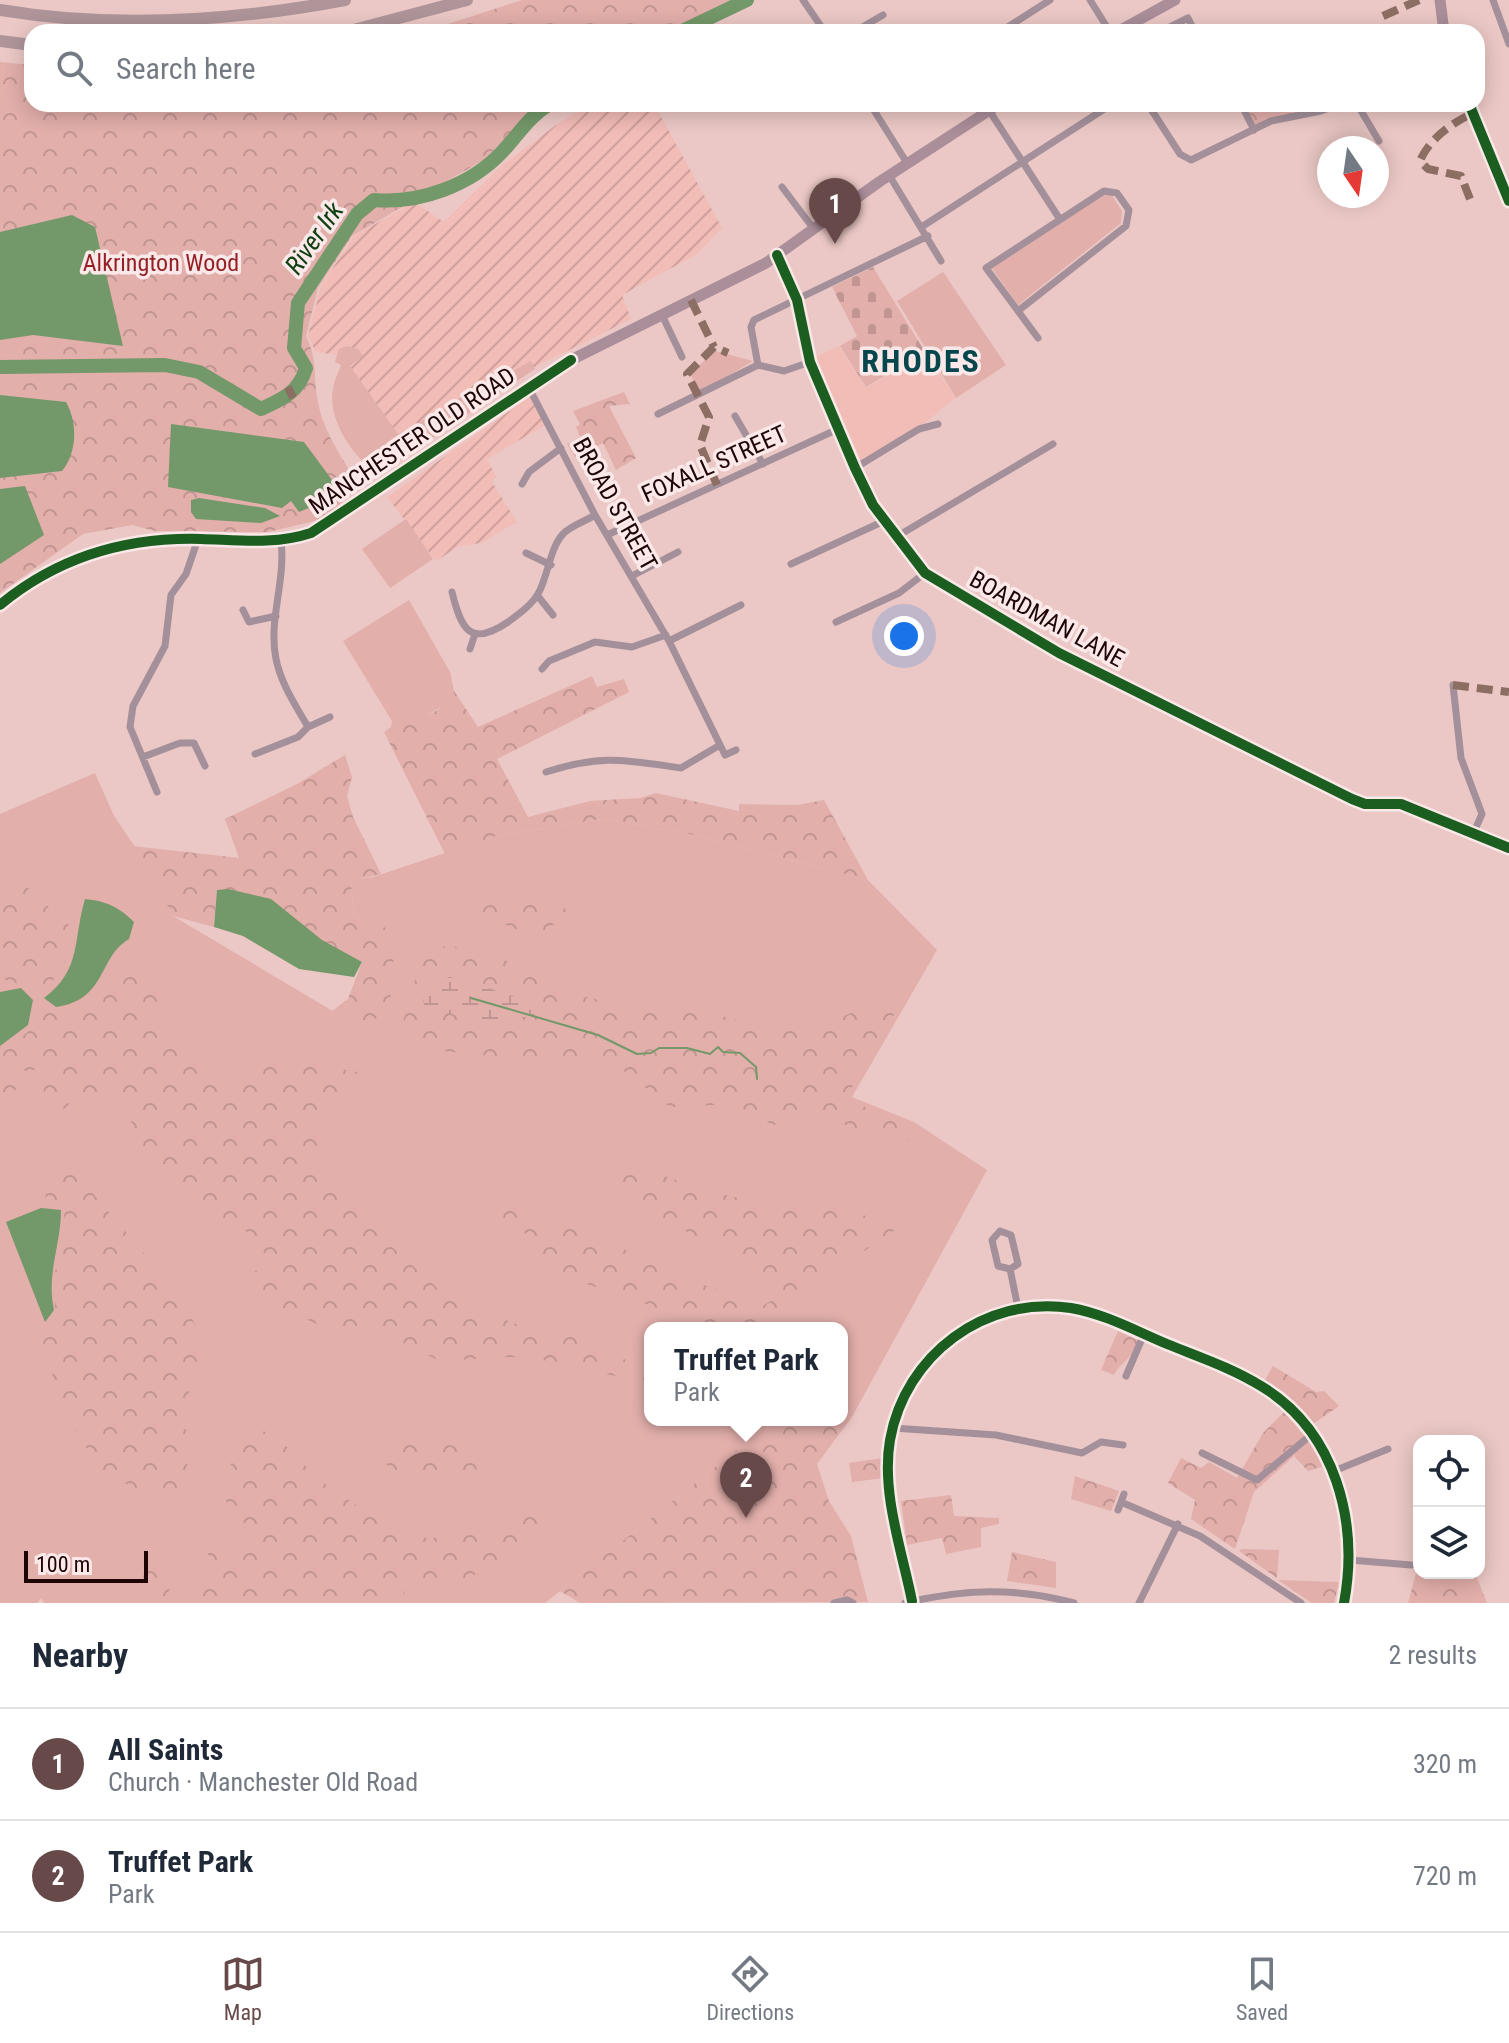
<!DOCTYPE html>
<html lang="en">
<head>
<meta charset="utf-8">
<style>
	:root { --surface:#fff; --page:#f6f6f7; --text:#1f2937; --muted:#747a83; --line:#e0e1e3; --accent:#664948 }
	body { margin:0; font-family:"Roboto Condensed",sans-serif; background:var(--page); color:var(--text) }
	.controls { position:absolute; right:24px; bottom:24px; display:grid; overflow:hidden; border-radius:16px; box-shadow:0 4px 20px #0003 }
	.controls button { width:72px; height:72px; display:grid; place-items:center; padding:0; border:0; border-bottom:2px solid var(--line); background:var(--surface); color:var(--text); font:40px sans-serif }
	.compass { position:absolute; left:1317px; top:136px; width:72px; height:72px; border-radius:50%; background:var(--surface); box-shadow:0 4px 20px #0003; rotate:167deg }
	.scale { position:absolute; left:24px; bottom:20px; width:124px; box-sizing:border-box; padding-left:8px; border:4px solid #1f0505; border-top:0; font-size:22px; line-height:28px; white-space:nowrap; color:#1f0505; -webkit-text-stroke:6px #fae9e8; paint-order:stroke }
	.you { position:absolute; left:904px; top:636px; width:28px; height:28px; margin:-20px; border:6px solid #fff; border-radius:50%; background:#1a73e8; box-shadow:0 0 0 12px #1a73e833 }
	.badge { display:grid; place-items:center; width:52px; height:52px; border-radius:50%; background:var(--accent); color:#fff; font-size:26px; font-weight:700 }
	.pin { position:absolute; translate:-50% -66px; filter:drop-shadow(0 2px 4px #0008) }
	.pin::after { content:''; position:absolute; top:42px; width:28px; height:24px; background:inherit; clip-path:polygon(0 0,100% 0,50% 100%) }
	.popup { position:absolute; left:644px; top:1322px; width:204px; height:104px; box-sizing:border-box; display:grid; place-content:center; border-radius:16px; background:var(--surface); filter:drop-shadow(0 2px 6px #0005); font-size:26px; white-space:nowrap; color:var(--muted) }
	.popup b { font-size:30px; color:var(--text) }
	.popup::after { content:''; position:absolute; left:50%; top:100%; margin-left:-16px; border:16px solid transparent; border-top-color:var(--surface) }
	.list { margin:0; padding:0; list-style:none }
	h2 { display:flex; justify-content:space-between; align-items:center; height:104px; margin:0; padding:0 32px; font-size:34px }
	h2 small { font-size:26px; font-weight:400; color:var(--muted) }
	.list li { display:grid; grid-template-columns:52px 1fr auto; gap:24px; align-items:center; box-sizing:border-box; height:112px; padding:0 32px; border-top:2px solid var(--line) }
	.list b { display:block; font-size:30px; white-space:nowrap }
	.list p { margin:0; font-size:26px; white-space:nowrap; color:var(--muted) }
	.list em { font-size:26px; font-style:normal; color:var(--muted) }
	.icon { flex:none; width:44px; height:44px; fill:none; stroke:currentColor; stroke-width:2; stroke-linecap:round; stroke-linejoin:round }
	.map { position:relative; flex:none; width:1509px; height:1603px; overflow:hidden }
	.search { position:absolute; background:var(--surface); box-shadow:0 4px 20px #0003; left:24px; right:24px; top:24px; height:88px; display:flex; align-items:center; gap:20px; box-sizing:border-box; padding:0 28px; border-radius:24px; color:var(--muted); font-size:30px }
	.sheet { height:328px; background:var(--surface) }
	nav { display:flex; justify-content:space-around; align-items:center; box-sizing:border-box; height:112px; border-top:2px solid var(--line); background:var(--surface); font-size:22px; color:var(--muted) }
	nav a { display:grid; justify-items:center; gap:4px }
	nav .on { color:var(--accent) }
	.map>svg:first-child { display:block }
	.built { fill:#f2bcb7 }
	.industrial { fill:url(#industrial-furrows) }
	.green { fill:#e2afab }
	.forest { fill:url(#forest-crowns) }
	.wetland { fill:url(#wetland-marsh) }
	.cemetery { fill:url(#cemetery-stones) }
	.water { fill:#739869 }
	.lines { fill:none; stroke-linecap:round; stroke-linejoin:round }
	.stream { stroke:#739869; stroke-width:2 }
	.river { stroke:#739869; stroke-width:14 }
	.minor { stroke:#a4909a; stroke-width:7 }
	.primary { stroke:#aa8e9a; stroke-width:11 }
	.motorway { stroke:#af959a; stroke-width:12 }
	.quiet { stroke:#8d6e63; stroke-width:8; stroke-dasharray:16 8; stroke-linecap:butt }
	.cycleway-casing { stroke:#fae9e8; stroke-width:15 }
	.cycleway { stroke:#1b5e20; stroke-width:10 }
	.labels { text-anchor:middle; stroke-width:7; stroke-linejoin:round; paint-order:stroke }
	.park-label { font-size:24px; fill:#952127; stroke:#fae9e8 }
	.street-label { font-size:24px; fill:#1f0505; stroke:#fae9e8 }
	.water-label { font-size:26px; font-style:italic; fill:#104012; stroke:#fae9e8 }
	.district-label { font-size:32px; font-weight:bold; letter-spacing:2px; fill:#05474d; stroke:#fae9e8 }
</style>
</head>
<body>
<div class="map">
<svg width="1509" height="1603" viewBox="0 0 1509 1603">
	<defs>
		<pattern id="industrial-furrows" width="10" height="10" patternUnits="userSpaceOnUse" patternTransform="scale(2)"><rect width="10" height="10" fill="#f2bcb7"/><path d="M-1 1l2-2M0 10L10 0M9 11l2-2" fill="none" stroke="#cfa09c"/></pattern>
		<pattern id="forest-crowns" width="20" height="18" patternUnits="userSpaceOnUse" patternTransform="scale(2)"><rect width="20" height="18" fill="#e2afab"/><path d="M2 6a3 3 0 1 1 6 0M12 15a3 3 0 1 1 6 0" fill="none" stroke="#c19592"/></pattern>
		<pattern id="wetland-marsh" width="20" height="14" patternUnits="userSpaceOnUse" patternTransform="scale(2)"><rect width="20" height="14" fill="#e2afab"/><path d="M1 5h8M5 5V1M11 12h8M15 12V8" fill="none" stroke="#c19592"/></pattern>
		<pattern id="cemetery-stones" width="16" height="16" patternUnits="userSpaceOnUse" patternTransform="scale(2)"><rect width="16" height="16" fill="#e2afab"/><path d="M2 7V4a2 2 0 0 1 4 0v3zM10 15v-3a2 2 0 0 1 4 0v3z" fill="#c19592"/></pattern>
	</defs>
	<rect width="100%" height="100%" fill="#ebc8c5"/>
	<path class="built" d="M839 346 866 388 926 352 955 398 922 425 861 461 816 357Z"/>
	<path class="industrial" d="M590 104H654L722 228 697 254 622 295 631 319 533 368 409 453 340 355 316 352 308 336 321 286 354 236 414 202 444 222 500 167 556 125Z
		M531 396 545 425 487 459 496 477 492 482 517 522 481 543 459 546 436 561 387 497Z"/>
	<path class="green" d="M1100 194H1111L1122 211 1121 223 1018 305 991 267Z
		M943 272 1006 365 956 398 897 301Z
		M348 346 358 349 363 356 350 366 398 434 531 361 535 369 380 473C354 461 327 419 333 389 334 381 338 373 341 365L335 362 339 349Z
		M715 351 753 361 700 392 690 374Z
		M406 519 433 559 390 588 362 549Z
		M409 600 450 672 454 691 449 702 418 721H392L343 641Z
		M95 773 114 816 144 860 173 916 353 1023 396 932 354 918 351 880 373 877 496 836 602 819 695 835 868 880 937 950 852 1097 914 1122 987 1170 852 1417 842 1414V1328H650V1420H774L545 1603H44L41 1598 37 1603H0V814Z"/>
	<path class="forest" d="M522 0H737L713 14 661 32H423Z
		M0 62 32 65V104H538L487 158 352 236 318 288 306 336C318 361 313 372 317 397 322 431 343 459 360 487L323 519 268 532 155 531 132 525 83 534 0 593Z
		M1245 104H1317L1319 110 1271 118 1255 125Z
		M624 392 630 404 609 406 636 458 616 470 603 443 575 457 567 444 580 437 576 427 580 424 573 411Z
		M592 676 597 687 624 679 629 692 497 759 528 817 590 801 640 798 656 793 739 811V804L798 805 824 800 868 880 695 835 602 819 496 836 445 854 384 732 391 727 392 721C417 721 442 715 454 691L478 727Z
		M345 755 352 777 347 796 353 817 381 874 351 881 354 918 396 931 389 1016 353 1023 332 1011 348 999 362 962 322 941 277 907 217 890 214 927 173 916 133 846 239 858 225 819 297 784Z
		M18 879 71 927 73 949 46 991 5 980 0 892Z
		M506 898H555L568 912 545 932 515 929 475 911Z
		M425 946 491 948C555 1007 627 1002 707 1014 736 1018 769 1029 798 1028 820 1027 883 1001 907 992L846 1098 922 1134 894 1145 829 1118 773 1125 734 1104 670 1107 615 1064 549 1062 442 1051 399 1036Z
		M128 956 163 982 155 1027 177 1052 245 1084 264 1054 362 1073 322 1116 316 1155 325 1173 358 1216 445 1295 521 1326H551L619 1355 650 1379V1384L550 1361 511 1357 440 1361 385 1334 327 1329 254 1294 242 1277 272 1263 248 1232 207 1219 162 1184 141 1153 131 1121 115 1099 76 1097 55 1118 42 1087 41 1069 23 1071 15 1091 0 1098V1054L34 1027 38 1002 59 1013 78 1008Z
		M49 1164 73 1170C97 1200 192 1302 198 1333 203 1362 190 1390 180 1417L195 1448 175 1492 155 1497 101 1472 68 1418 38 1335 55 1314 54 1275 65 1239 64 1205 45 1201Z
		M603 1169 662 1175 706 1191 768 1204 843 1211 904 1224 820 1281 779 1328H715L558 1274 524 1232 476 1198 589 1232 661 1268 760 1307 777 1298 775 1282 661 1217Z
		M1118 1331 1139 1341C1131 1360 1120 1363 1114 1375L1101 1370Z
		M1273 1366 1316 1392 1324 1391 1339 1406 1313 1424 1265 1380Z
		M1284 1412 1313 1446 1324 1466 1308 1471 1294 1456 1254 1492 1235 1549 1191 1519 1195 1500 1168 1483 1181 1458 1201 1468 1209 1462 1237 1478 1263 1433Z
		M842 1414 852 1417 817 1464 829 1501 851 1536 868 1602 580 1603 560 1591 774 1420H842Z
		M255 1426 281 1441 318 1479 405 1539 452 1537 542 1513 544 1528C526 1542 477 1579 456 1581 431 1584 433 1578 406 1590L399 1603H200L207 1581 208 1547 238 1556 261 1533 227 1513 224 1475Z
		M375 1440C421 1442 465 1441 505 1464L431 1478 392 1475Z
		M882 1458 884 1478 852 1482 849 1463Z
		M1075 1476 1119 1491 1111 1511 1071 1499Z
		M951 1495 954 1516 999 1518V1524L981 1528V1547L946 1554 942 1538 907 1545 901 1501Z
		M1242 1549 1279 1550 1277 1578 1239 1551Z
		M1012 1552 1056 1562V1588L1007 1581Z
		M136 1560 168 1576 170 1599 184 1603H150L123 1563Z
		M1419 1562V1573H1475L1487 1603H1408Z
		M1278 1580 1339 1582 1334 1603H1312Z"/>
	<path class="wetland" d="M446 978H458L530 1002 534 1013C503 1031 457 1017 424 1005 422 990 433 982 446 978Z"/>
	<path class="cemetery" d="M873 267 925 352 866 387 840 346 857 336 832 287Z"/>
	<path class="water" d="M72 215 95 227 123 346 33 335 0 340V232Z
		M0 395 66 402C78 423 77 453 62 471L0 478Z
		M171 424 304 442 338 488 326 501 299 512 291 501 282 508 168 487Z
		M25 486 44 535 0 564V489Z
		M199 498 265 508 280 516 261 523 196 519 191 512V500Z
		M228 889 271 899 322 940 362 962 354 977 299 969 243 936 214 927 217 890Z
		M85 899C106 901 119 907 134 922L129 939C98 957 107 1000 56 1007L44 998C82 970 73 939 85 899Z
		M21 988 33 1000 28 1025 0 1046V992Z
		M41 1208 61 1210C61 1245 46 1274 54 1310L45 1322 6 1222Z"/>
	<g class="lines">
		<path class="stream" d="M471 998 598 1035 637 1054 651 1053 659 1048H687L710 1054 718 1047 723 1052 740 1053 756 1067 757 1079"/>
		<path class="river" d="M680 32 747 0
			M0 367 165 365 199 372 261 409C283 399 299 392 306 368L294 348 298 303 357 214 374 200C420 204 471 185 502 152 518 135 530 115 550 104"/>
		<path class="minor" d="M803 0 825 32
			M1090 0 1110 32
			M1493 0 1509 44
			M854 32 883 15
			M1000 32 1050 0
			M1160 32 1188 18 1195 32
			M870 104 907 163
			M985 104 1059 218
			M1241 104 1254 130
			M1320 104 1321 111 1339 104
			M1357 104 1379 141
			M1149 106 1180 154 1191 160 1271 121 1321 111
			M889 175 941 261
			M782 187 813 228
			M923 226 1109 106
			M777 255 797 300 810 362 855 468 873 505 925 573 1059 653 1352 799 1365 804H1401L1509 848
			M1018 311 986 268 1104 191 1117 193 1129 210 1126 226 1018 311 1038 338
			M662 315 682 357
			M758 365 751 327 754 320 928 236
			M528 386 595 515 669 641 725 755 736 750
			M658 414 758 365 784 371 810 362
			M735 416 763 464
			M855 468 919 429 938 424
			M522 484 529 472 561 448
			M607 535 838 429
			M896 537 1053 444
			M281 541C286 581 268 620 276 659 281 684 296 706 308 727
			M526 553 551 565
			M791 564 884 521
			M632 576 678 552
			M452 592C461 629 470 648 508 622 519 614 533 604 539 592 548 575 550 548 563 534 570 526 586 521 595 515
			M537 595 553 615
			M243 610 249 622 276 616
			M836 622 899 593 925 573
			M669 641 741 605
			M470 649 475 634
			M542 669 549 661 595 642 632 647 666 635
			M1453 685 1461 758 1482 814 1473 834
			M255 754 298 737 308 727 330 717
			M143 757 180 743H194L205 766
			M546 772C602 754 625 760 681 768L720 745
			M157 792 130 727 133 706 165 646 171 595 186 574 198 539
			M1010 1269 998 1266 992 1240 1000 1231 1011 1235 1018 1264 1010 1269 1018 1308
			M1126 1376 1144 1334
			M893 1428 996 1435 1082 1453 1101 1442 1123 1445
			M1202 1453 1257 1480 1312 1434
			M1334 1471 1388 1449
			M1121 1502 1200 1536 1301 1603
			M1118 1510 1124 1494
			M1350 1560 1411 1565
			M912 1601C902 1551 881 1492 890 1440 905 1355 985 1295 1071 1308 1105 1314 1136 1331 1167 1344 1199 1357 1232 1368 1261 1386 1336 1431 1359 1522 1344 1603
			M834 1603 847 1600 853 1603
			M905 1603C964 1589 1015 1587 1074 1603
			M1139 1603 1178 1524"/>
		<path class="primary" d="M1440 0 1444 32
			M1117 32 1175 0
			M1469 104 1509 201
			M0 605C58 557 125 537 200 539 241 540 282 546 321 528L571 360 766 263 879 182 999 104"/>
		<path class="motorway" d="M0 10C113 29 233 21 345 0
			M346 32 467 0
			M0 41 32 45"/>
		<path class="quiet" d="M1383 16 1419 0
			M1470 199 1461 176 1428 169 1420 161C1429 139 1452 123 1473 113
			M691 300 714 347
			M288 387 293 398
			M717 485 700 445 709 417 687 374 714 347 728 353
			M1453 685 1509 692"/>
		<g class="cycleway-casing">
			<path id="cycleway" d="M1470 106 1509 201
				M777 255 797 300 810 362 855 468 873 505 925 573 1059 653 1352 799 1365 804H1401L1509 848
				M0 605C58 557 126 537 201 539 238 540 275 545 311 533L571 360
				M912 1601C902 1551 881 1492 890 1440 905 1355 985 1295 1071 1308 1105 1314 1136 1331 1167 1344 1199 1357 1232 1368 1261 1386 1336 1431 1359 1522 1344 1603"/>
		</g>
		<use href="#cycleway" class="cycleway"/>
	</g>
	<g class="labels">
		<g class="park-label">
			<text x="161" y="271">Alkrington Wood</text>
		</g>
		<g class="street-label">
			<text transform="translate(412 441) rotate(-34)" y="8">MANCHESTER OLD ROAD</text>
			<text transform="translate(714 464) rotate(-24)" y="8">FOXALL STREET</text>
			<text transform="translate(615 504) rotate(61)" y="8">BROAD STREET</text>
			<text transform="translate(1047 619) rotate(29)" y="8">BOARDMAN LANE</text>
		</g>
		<g class="water-label">
			<text transform="translate(314 238) rotate(-55)" y="9">River Irk</text>
		</g>
		<g class="district-label">
			<text x="921" y="372">RHODES</text>
		</g>
	</g>
</svg>
<div class="controls">
<button><svg class="icon" aria-label="locate" viewBox="0 0 24 24"><circle cx="12" cy="12" r="6"/><path d="M12 2v4M12 18v4M2 12h4M18 12h4"/></svg></button>
<button><svg class="icon" aria-label="layers" viewBox="0 0 24 24"><path d="M12 4l9 5-9 5-9-5zM3 14l9 5 9-5"/></svg></button>
</div>
<svg class="compass" viewBox="-18 -18 36 36"><path d="M0-13l5 13h-10z" fill="#e53935"/><path d="M0 13l5-13h-10z" fill="#747a83"/></svg>
<div class="scale">100 m</div>
<div class="you"></div>
<div class="pin badge" style="left:835px;top:244px">1</div>
<div class="pin badge" style="left:746px;top:1518px">2</div>
<div class="popup"><b>Truffet Park</b>Park</div>
<div class="search"><svg class="icon" aria-label="search" viewBox="0 0 24 24"><circle cx="10" cy="10" r="6"/><path d="M15 15l6 6"/></svg>Search here</div>
</div>
<section class="sheet">
<h2>Nearby<small>2 results</small></h2>
<ul class="list">
<li><span class="badge">1</span><div><b>All Saints</b><p>Church · Manchester Old Road</p></div><em>320 m</em></li>
<li><span class="badge">2</span><div><b>Truffet Park</b><p>Park</p></div><em>720 m</em></li>
</ul>
</section>
<nav>
<a class="on"><svg class="icon" aria-label="map" viewBox="0 0 24 24"><path d="M3 6l6-2 6 2 6-2v14l-6 2-6-2-6 2zM9 4v14M15 6v14"/></svg>Map</a>
<a><svg class="icon" aria-label="directions" viewBox="0 0 24 24"><path d="M12 3l9 9-9 9-9-9zM9 14v-3h6M13 9l2 2-2 2"/></svg>Directions</a>
<a><svg class="icon" aria-label="saved" viewBox="0 0 24 24"><path d="M7 4h10v16l-5-4-5 4z"/></svg>Saved</a>
</nav>
</body>
</html>
